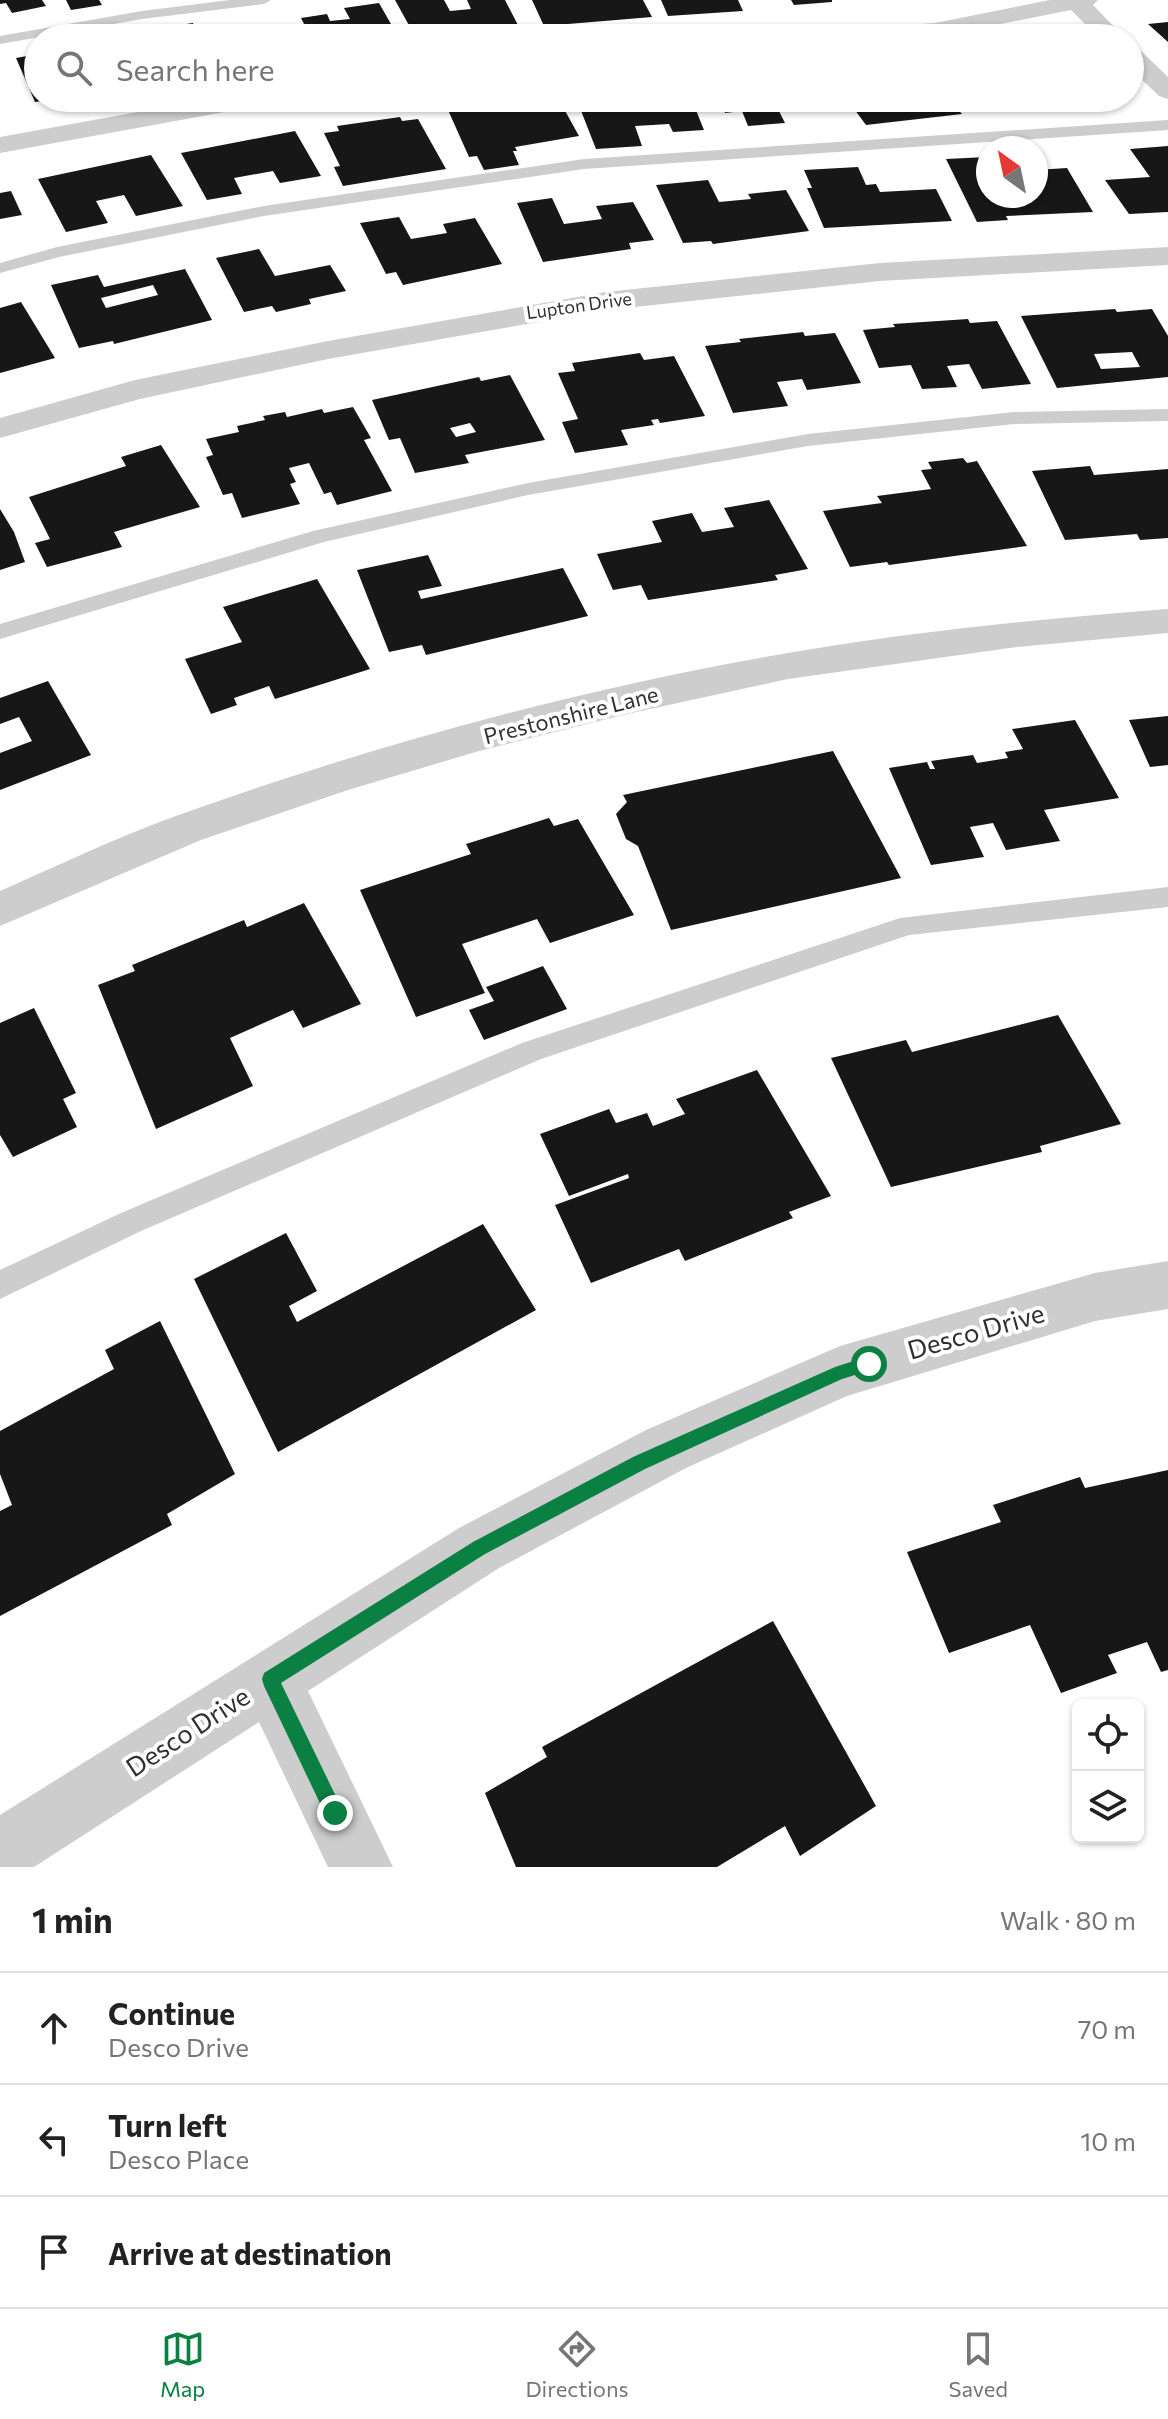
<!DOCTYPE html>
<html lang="en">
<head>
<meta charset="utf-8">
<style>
	:root { --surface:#fff; --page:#f6f6f6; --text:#222; --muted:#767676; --line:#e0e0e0; --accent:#0b8043 }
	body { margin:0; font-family:Commissioner,sans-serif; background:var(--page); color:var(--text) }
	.controls { position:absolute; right:24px; bottom:24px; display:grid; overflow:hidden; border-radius:12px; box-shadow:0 2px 6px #0004 }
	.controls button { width:72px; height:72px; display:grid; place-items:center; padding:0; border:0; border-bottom:2px solid var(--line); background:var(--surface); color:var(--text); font:40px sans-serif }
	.compass { position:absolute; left:976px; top:136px; width:72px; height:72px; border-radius:50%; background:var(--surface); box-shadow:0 2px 6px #0004; rotate:327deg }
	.stop { position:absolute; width:24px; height:24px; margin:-18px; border:6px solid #0b8043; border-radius:50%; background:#fff }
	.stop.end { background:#0b8043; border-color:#fff; box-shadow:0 2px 8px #0008 }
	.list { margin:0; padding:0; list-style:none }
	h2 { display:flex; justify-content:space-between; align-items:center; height:104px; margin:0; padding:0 32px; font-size:34px }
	h2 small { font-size:26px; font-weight:400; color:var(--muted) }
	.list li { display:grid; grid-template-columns:52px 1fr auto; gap:24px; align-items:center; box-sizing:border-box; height:112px; padding:0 32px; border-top:2px solid var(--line) }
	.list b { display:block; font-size:30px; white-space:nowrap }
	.list p { margin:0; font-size:26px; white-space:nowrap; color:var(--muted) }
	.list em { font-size:26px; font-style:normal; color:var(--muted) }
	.icon { flex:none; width:44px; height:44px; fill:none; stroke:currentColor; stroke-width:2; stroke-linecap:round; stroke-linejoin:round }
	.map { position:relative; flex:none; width:1168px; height:1867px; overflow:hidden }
	.search { position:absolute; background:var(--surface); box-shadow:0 2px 6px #0004; left:24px; right:24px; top:24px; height:88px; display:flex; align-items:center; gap:20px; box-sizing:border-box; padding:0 28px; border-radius:44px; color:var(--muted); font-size:30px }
	.sheet { height:440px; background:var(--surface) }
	nav { display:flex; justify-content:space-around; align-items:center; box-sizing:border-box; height:112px; border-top:2px solid var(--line); background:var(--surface); font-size:22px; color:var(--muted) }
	nav a { display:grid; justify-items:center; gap:4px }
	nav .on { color:var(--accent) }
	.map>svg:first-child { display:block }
	.building { fill:#171717; fill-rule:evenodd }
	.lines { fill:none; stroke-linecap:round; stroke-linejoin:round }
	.service { fill:#cdcdcd; fill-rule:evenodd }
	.minor { fill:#cdcdcd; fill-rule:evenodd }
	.route { fill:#0b8043 }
	.labels { text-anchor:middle; stroke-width:8; stroke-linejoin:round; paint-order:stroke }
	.far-street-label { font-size:18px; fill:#303030; stroke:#fff }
	.street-label { font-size:22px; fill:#303030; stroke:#fff }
	.near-street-label { font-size:26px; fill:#303030; stroke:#fff }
</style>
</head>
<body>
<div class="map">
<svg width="1168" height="1867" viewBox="0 0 1168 1867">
	<rect width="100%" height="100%" fill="#fff"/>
	<path class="building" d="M0 0H42L46 6 12 13 6 3 0 4Z
		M66 0H99L102 5 71 10Z
		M395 0H444L450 11 471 9 467 0H505L521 31 457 38H416Z
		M532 0H643L652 17 544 26Z
		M661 0H738L743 11 668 16Z
		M791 0H832V2L794 5Z
		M379 3 399 38H290L309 34 301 18 327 14 330 21 350 19 344 8Z
		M1168 22V42L1148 24Z
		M193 23 200 38H150L147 30Z
		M38 54V98L50 100 35 102 16 58Z
		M525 98H558L579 136 515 147 517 151H513L519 165 484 170 477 156 469 157 448 110Z
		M576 98H691L704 130 673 132 669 124 635 126 642 146 596 149Z
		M719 98H827L830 104 777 107 785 123 748 126 742 111 725 113Z
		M846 98H916L890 103 895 110 927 106 921 98H948L962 114 866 125Z
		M400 117 402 121 418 119 446 169 343 186 334 167 340 166 324 133 339 131 337 126Z
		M295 131 321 176 280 183 273 171 234 178 242 194 207 200 181 153Z
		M1168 146V212L1129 214 1105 180 1150 177 1130 149Z
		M151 155 183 206 136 216 124 195 96 201 108 223 66 232 38 179Z
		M987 157 988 196H1036V191L1043 190 1036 177V170L1067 168 1093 212 1006 216 1008 220 977 222 946 159Z
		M858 167 866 185 876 184 880 192 936 189 952 221 824 228 807 188H812L804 170Z
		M708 180 719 202 751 199 748 194 786 190 809 231 713 244 711 241 683 243 656 185Z
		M11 191 22 215 0 219V193Z
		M552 198 564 224 602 219 596 206 633 202 654 240 629 243 631 249 543 262 517 203Z
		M399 217 411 239 447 233 443 224 475 218 502 264 403 285 396 272 386 274 360 223Z
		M259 249 275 276 330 265 346 291 309 299 311 304 276 312 272 306 244 312 216 258Z
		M185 269 212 320 114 344 113 341 79 348 51 285 98 275 104 287ZM153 285 158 295 106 308 101 298Z
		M21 302 55 358 0 373V308Z
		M1115 309 1117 312 1152 309 1168 336V377L1057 388 1021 316ZM1132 352 1140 367 1101 369 1094 354Z
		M968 319 970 323 997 321 1031 384 982 389 969 364 947 366 957 387 922 389 911 365 879 368 863 330 895 327 893 324Z
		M803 332 805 336 835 333 861 383 807 390 802 379 777 382 788 406 733 413 705 346 741 342 739 339Z
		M640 353 644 360 674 356 705 416 660 423 658 419 651 420 654 425 621 430 628 445 575 453 562 422 578 419 558 373 575 371 572 363Z
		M510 375 545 440 465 455 469 463 415 473 400 438 389 440 372 400 479 377 481 381ZM470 423 476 432 456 437 450 428Z
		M353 407 371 438 364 440 392 491 337 505 331 492 324 494 309 463 289 468 296 482 290 484 300 504 242 518 232 493 223 495 206 457 213 455 206 439 239 432 237 426 265 420 263 416 285 412 287 417 322 409 324 413Z
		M161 445 200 507 114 532 122 547 47 567 35 543 50 539 29 497 126 466 121 457Z
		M963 458 967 463 977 461 1027 546 889 565 887 562 850 567 823 511 882 503 877 496 931 489 921 470 932 469 928 462Z
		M1090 466 1094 475 1168 469V538L1140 540 1137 534 1065 540 1032 471Z
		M769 500 808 569 775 575 778 580 648 600 641 585 613 590 597 554 662 542 652 521 692 513 702 532 734 527 724 508Z
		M0 509 14 532 25 562 0 570Z
		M428 555 442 586 418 591 421 599 563 568 588 616 426 655 422 645 389 652 357 570Z
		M317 579 370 669 275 699 269 686 234 698 237 705 211 714 185 659 242 642 223 607Z
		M48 681 91 755 0 790V753L32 741 19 717 0 724V698Z
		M1168 716V765L1150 767 1129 720Z
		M1075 720 1119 798 1044 810 1060 841 1006 850 993 823 970 827 984 857 931 865 889 768 927 762 930 769H935L931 761 973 755 977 763 1008 758 1005 752 1023 749 1012 729Z
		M833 751 901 878 671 930 638 846 626 839 616 814 627 802 623 795Z
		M549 818 554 826 578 819 634 915 550 943 537 919 462 944 485 993 416 1017 360 890 471 854 466 844Z
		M304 903 361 1004 303 1028 293 1010 230 1038 253 1086 156 1129 98 985 135 971 132 965 244 920 247 927Z
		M543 966 567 1009 484 1040 469 1010 494 1001 486 987Z
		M34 1008 76 1093 63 1099 77 1127 13 1157 0 1135V1023Z
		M1058 1015 1121 1124 1040 1146 1042 1152 891 1187 831 1058 906 1040 912 1052Z
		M757 1070 831 1196 789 1212 793 1218 685 1261 679 1249 591 1283 555 1205 629 1178 628 1174 569 1196 540 1134 609 1109 616 1123 647 1113 653 1126 685 1114 676 1099Z
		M483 1224 536 1310 278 1452 194 1279 286 1233 317 1291 289 1306 297 1322Z
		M160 1321 235 1474 167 1514 172 1525 0 1616V1511L12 1505 0 1474V1431L114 1369 105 1350Z
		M1168 1470V1670L1161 1672 1147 1642 1108 1655 1117 1673 1061 1693 1030 1625 949 1653 907 1552 1001 1522 993 1505 1080 1477 1085 1488Z
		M773 1621 876 1806 800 1856 785 1826 717 1867H516L485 1793 547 1757 542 1747Z"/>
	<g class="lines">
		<path class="service" d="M230 0H271L264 4 142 19 0 44V36L142 11Z
			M1168 120V130L584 169 264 216 59 257 0 273V263L57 247 264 206 584 159Z
			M1168 409V421L1014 424 808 446 528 495 324 542 0 639V624L313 531 528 483 808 434 1014 412Z
			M1168 887V907L909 935 541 1059 141 1231 0 1299V1270L121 1213 522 1043 900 918Z"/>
		<path class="minor" d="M1050 0H1098L1093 5 1125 38H1099L1071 10 935 37 800 38 803 33 812 31 935 23Z
			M1130 47 1139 49 1168 77V99L1159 96 1130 68Z
			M215 98H271L267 103 258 106 0 153V137Z
			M1168 247V265L880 281 606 310 328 359 140 399 0 438V418L135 380 328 341 606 292 880 263Z
			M1168 609V633L1017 647 788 679 627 714 479 751 348 790 201 840 0 926V891C57 866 115 838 173 817 370 746 582 688 788 653 914 631 1041 619 1168 609Z
			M1168 1261V1309L1095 1321 847 1396 686 1468 499 1568 308 1691 393 1867H328L259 1722 34 1867H0V1815L459 1528 646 1430 840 1346 1095 1273Z"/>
	</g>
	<path class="route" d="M869 1356 876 1364 874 1369 842 1379 645 1469 485 1554 281 1683 344 1813 342 1820 335 1823 328 1820 264 1686 262 1679 264 1673 473 1542 633 1457 835 1367Z"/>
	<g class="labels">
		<g class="far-street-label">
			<text transform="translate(579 306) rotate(-8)" y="6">Lupton Drive</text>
		</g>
		<g class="street-label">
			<text transform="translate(571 715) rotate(-14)" y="8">Prestonshire Lane</text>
		</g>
		<g class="near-street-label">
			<text transform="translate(976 1332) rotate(-16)" y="9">Desco Drive</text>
			<text transform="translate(188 1732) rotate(-33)" y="9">Desco Drive</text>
		</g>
	</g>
</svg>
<div class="controls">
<button><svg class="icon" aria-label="locate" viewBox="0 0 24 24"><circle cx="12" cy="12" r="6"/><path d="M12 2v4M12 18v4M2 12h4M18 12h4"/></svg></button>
<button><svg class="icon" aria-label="layers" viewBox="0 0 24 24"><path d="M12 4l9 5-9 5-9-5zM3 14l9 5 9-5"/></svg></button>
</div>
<svg class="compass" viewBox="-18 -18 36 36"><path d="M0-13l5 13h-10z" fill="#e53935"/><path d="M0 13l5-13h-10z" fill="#767676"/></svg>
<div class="stop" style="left:869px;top:1364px"></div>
<div class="stop end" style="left:335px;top:1813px"></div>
<div class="search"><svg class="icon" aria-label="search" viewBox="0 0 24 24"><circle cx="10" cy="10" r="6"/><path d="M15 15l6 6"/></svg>Search here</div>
</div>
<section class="sheet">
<h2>1 min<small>Walk · 80 m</small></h2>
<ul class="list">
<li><svg class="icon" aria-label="ahead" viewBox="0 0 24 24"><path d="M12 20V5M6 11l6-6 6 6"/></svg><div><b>Continue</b><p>Desco Drive</p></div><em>70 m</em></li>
<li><svg class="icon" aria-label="left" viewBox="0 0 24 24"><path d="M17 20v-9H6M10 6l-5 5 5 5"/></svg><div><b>Turn left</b><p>Desco Place</p></div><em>10 m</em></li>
<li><svg class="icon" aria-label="arrive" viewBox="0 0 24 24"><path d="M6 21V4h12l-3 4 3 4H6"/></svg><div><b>Arrive at destination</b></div></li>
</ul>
</section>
<nav>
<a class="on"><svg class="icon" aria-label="map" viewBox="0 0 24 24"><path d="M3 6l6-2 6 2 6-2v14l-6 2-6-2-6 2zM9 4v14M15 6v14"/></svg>Map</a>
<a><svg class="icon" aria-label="directions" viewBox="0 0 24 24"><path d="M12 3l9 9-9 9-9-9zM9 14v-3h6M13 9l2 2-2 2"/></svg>Directions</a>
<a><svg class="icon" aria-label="saved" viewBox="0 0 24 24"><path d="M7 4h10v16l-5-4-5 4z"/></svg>Saved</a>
</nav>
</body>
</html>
